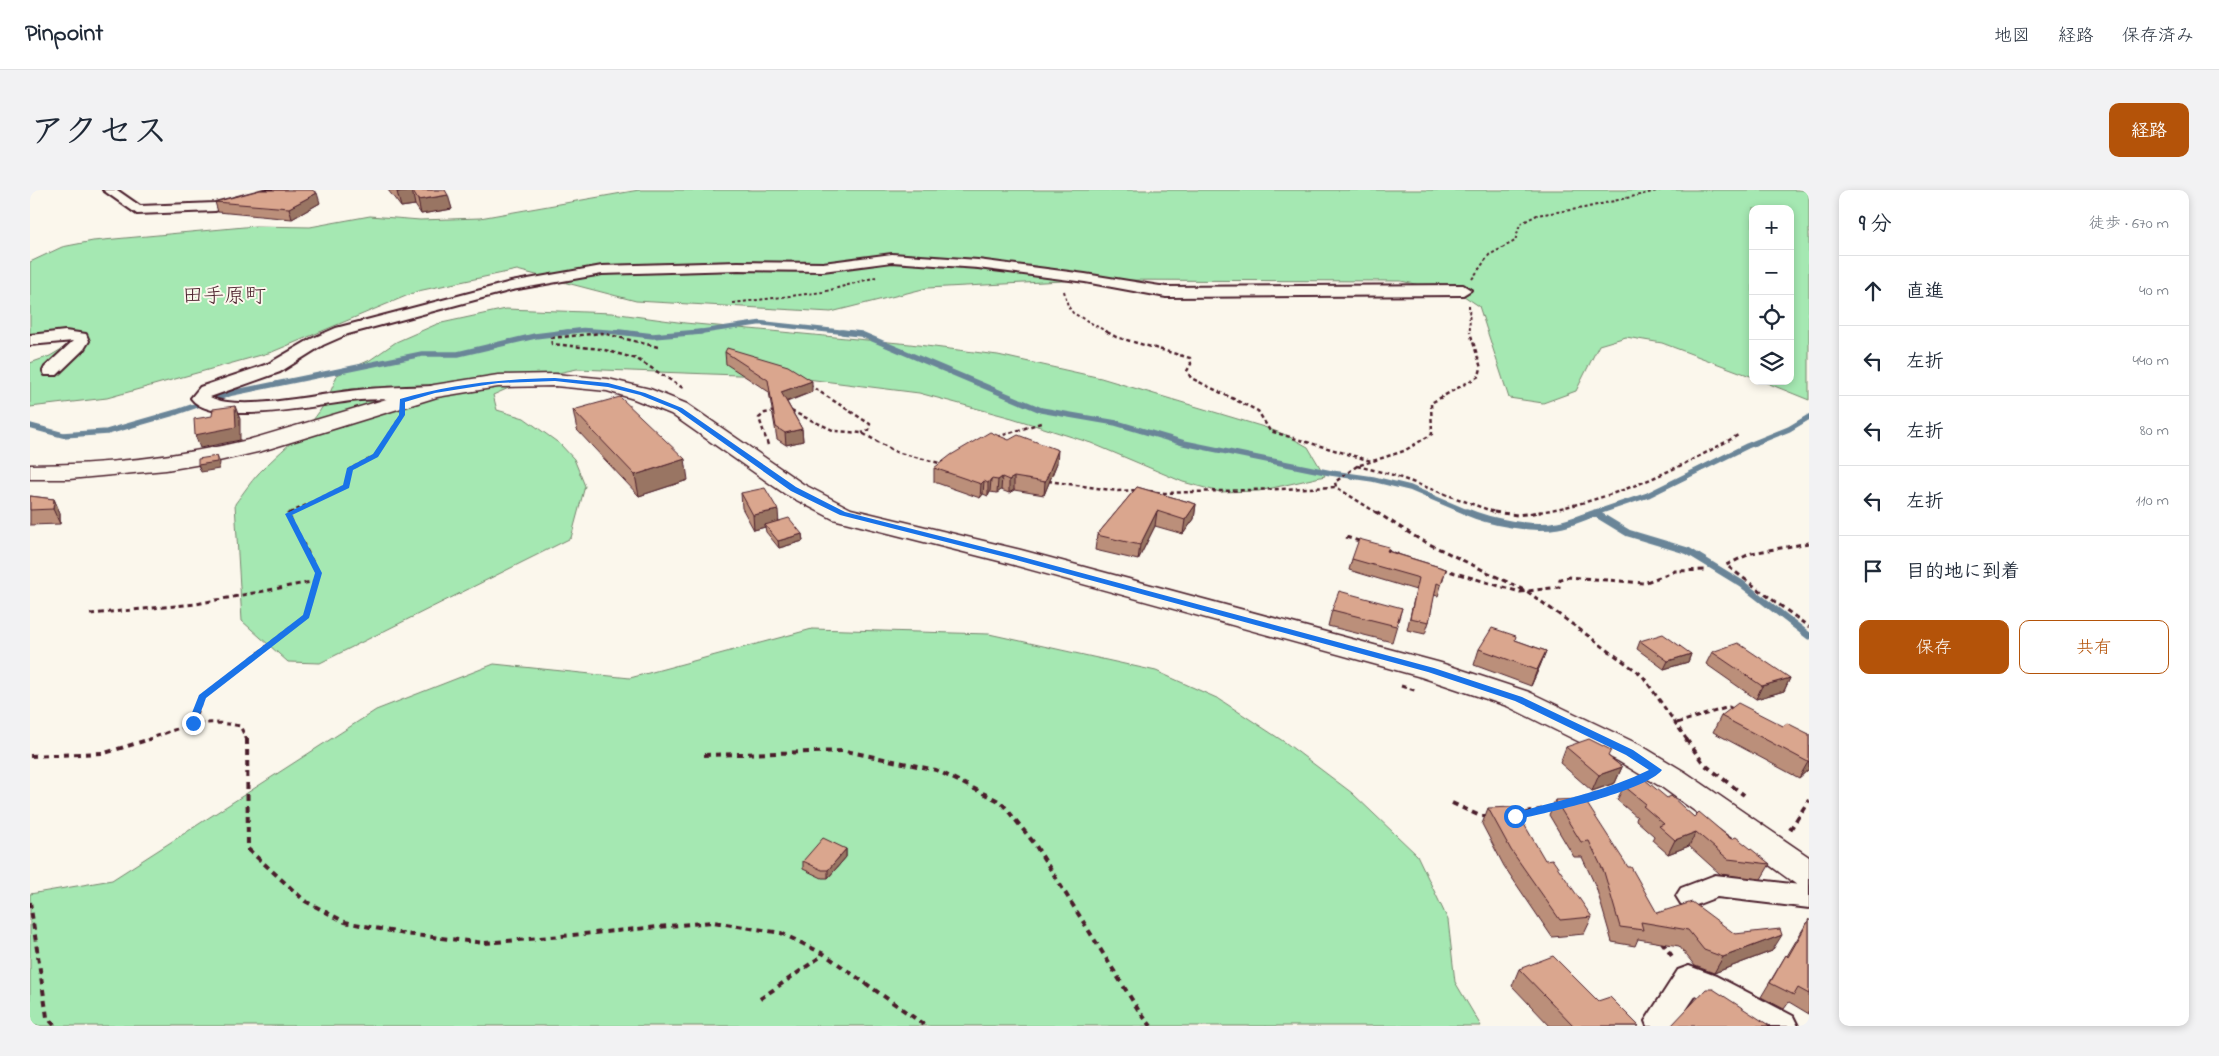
<!DOCTYPE html>
<html lang="ja">
<head>
<meta charset="utf-8">
<style>
	:root { --surface:#fff; --page:#f2f2f3; --text:#1f2937; --muted:#747a83; --line:#e0e1e3; --accent:#b45309 }
	body { margin:0; font-family:"Indie Flower","Klee One",sans-serif; background:var(--page); color:var(--text) }
	.controls { position:absolute; right:15px; top:15px; display:grid; overflow:hidden; border-radius:10px; box-shadow:0 2px 8px #0003 }
	.controls button { width:45px; height:45px; display:grid; place-items:center; padding:0; border:0; border-bottom:1px solid var(--line); background:var(--surface); color:var(--text); font:25px sans-serif }
	.stop { position:absolute; width:15px; height:15px; margin:-11px; border:4px solid #1a73e8; border-radius:50%; background:#fff }
	.stop.end { background:#1a73e8; border-color:#fff; box-shadow:0 1px 5px #0008 }
	.list { margin:0; padding:0; list-style:none }
	h2 { display:flex; justify-content:space-between; align-items:center; height:65px; margin:0; padding:0 20px; font-size:21px }
	h2 small { font-size:16px; font-weight:400; color:var(--muted) }
	.list li { display:grid; grid-template-columns:32px 1fr auto; gap:15px; align-items:center; box-sizing:border-box; height:70px; padding:0 20px; border-top:1px solid var(--line) }
	.list b { display:block; font-size:19px; white-space:nowrap }
	.list em { font-size:16px; font-style:normal; color:var(--muted) }
	.actions { display:flex; gap:10px; padding:15px 20px }
	.actions a { flex:1; padding:11px 0; border:1px solid var(--accent); border-radius:10px; text-align:center; font-size:18px; color:var(--accent) }
	.actions .main { background:var(--accent); color:#fff }
	.icon { flex:none; width:28px; height:28px; fill:none; stroke:currentColor; stroke-width:2; stroke-linecap:round; stroke-linejoin:round }
	.map { position:relative; flex:none; width:1779px; height:836px; overflow:hidden; border-radius:10px }
	header { display:flex; align-items:center; gap:30px; box-sizing:border-box; height:70px; padding:0 25px; background:var(--surface); border-bottom:1px solid var(--line) }
	header strong { font-size:24px }
	nav { display:flex; gap:28px; margin-inline-start:auto; font-size:18px }
	.intro { display:flex; align-items:center; justify-content:space-between; box-sizing:border-box; height:120px; padding:0 30px }
	h1 { margin:0; font-size:35px }
	.button { padding:12px 22px; border-radius:10px; background:var(--accent); color:#fff; font-size:18px; font-weight:700 }
	main { display:flex; gap:30px; padding:0 30px }
	aside { flex:1; background:var(--surface); border-radius:10px; box-shadow:0 2px 8px #0003 }
	.map>svg:first-child { display:block }
	.green { fill:#a5e8b2; stroke:#78846e }
	.lines { fill:none; stroke-linecap:round; stroke-linejoin:round }
	.stream-far2 { stroke:#6a8598; stroke-width:4.5 }
	.stream-far1 { stroke:#6a8598; stroke-width:5.5 }
	.stream { stroke:#6a8598; stroke-width:7 }
	.street-casing { stroke:#4a1f2b; stroke-width:4 }
	.secondary-casing { stroke:#4a1f2b; stroke-width:3 }
	.path-far3 { stroke:#4a1f2b; stroke-width:2; stroke-dasharray:3 2.5; stroke-linecap:butt }
	.path-far2 { stroke:#4a1f2b; stroke-width:2.5; stroke-dasharray:4 3; stroke-linecap:butt }
	.path-far1 { stroke:#4a1f2b; stroke-width:3; stroke-dasharray:5 4; stroke-linecap:butt }
	.path { stroke:#4a1f2b; stroke-width:4; stroke-dasharray:6 5; stroke-linecap:butt }
	.street { fill:#fbf7ec; fill-rule:evenodd }
	.secondary { fill:#fbf7ec; fill-rule:evenodd }
	.wall { fill:#bb8f7a; stroke:#4a1f2b }
	.shaded-wall { fill:#997463; stroke:#4a1f2b }
	.building { fill:#daa68e; stroke:#4a1f2b }
	.route { fill:#1a73e8 }
	.labels { text-anchor:middle; stroke-width:4; stroke-linejoin:round; paint-order:stroke }
	.far-quarter-label { font-size:21px; fill:#4a1f2b; stroke:#fbf7ec }
</style>
</head>
<body>
<header>
<strong>Pinpoint</strong>
<nav><a>地図</a><a>経路</a><a>保存済み</a></nav>
</header>
<div class="intro"><h1>アクセス</h1><a class="button">経路</a></div>
<main>
<div class="map">
<svg width="1779" height="836" viewBox="0 0 1779 836">
	<rect width="100%" height="100%" fill="#fbf7ec"/>
	<filter id="ink" filterUnits="userSpaceOnUse"><feTurbulence type="fractalNoise" baseFrequency=".02" numOctaves="2"/><feDisplacementMap in="SourceGraphic" scale="10" xChannelSelector="R" yChannelSelector="G"/><feConvolveMatrix kernelMatrix="1 2 1 2 8 2 1 2 1" color-interpolation-filters="sRGB"/></filter>
	<g filter="url(#ink)">
		<path class="green" d="M609 0H1779V210L1732 191H1760V19H1723V187L1632 153 1596 147 1569 155 1546 201 1513 213 1479 208 1449 116 1431 104 1371 91 1052 90 897 98 801 122 606 111 487 80 388 101 242 162 77 208 0 217V173L20 166 45 151 0 146V72L32 57 63 51 225 36 280 37 340 26 390 30 450 28Z
			M476 119 582 123 655 133 880 154 968 165 1071 188 1234 237 1256 245 1278 257 1295 286 1229 301 1190 302 1153 292 1061 253 982 228 889 203 761 187 547 179 499 189 463 205 467 220 494 228 530 254 544 269 555 296 541 348 290 473 258 472 212 431 205 314C214 302 223 288 234 278 267 245 291 233 307 185L340 170 366 152 407 134Z
			M782 439 959 444 1126 481 1189 509 1256 553 1322 603 1387 665 1418 730 1425 792 1451 836H0V704L82 690 346 520 464 474 600 488Z"/>
		<g class="lines">
			<path class="stream-far2" d="M528 143 553 140 599 143
				M662 143 730 133 823 143"/>
			<path class="stream-far1" d="M589 142 623 146 671 142
				M812 142 831 144 1011 220 1086 233 1154 253 1301 283 1343 289 1380 298 1439 323
				M0 236 33 245 77 242 147 222 202 203 392 164H428L505 146 538 142
				M1565 323 1618 305 1717 256 1759 239 1779 227"/>
			<path class="stream" d="M1437 322C1460 332 1502 340 1528 335 1541 333 1555 326 1568 322
				M1565 323 1598 343 1658 361 1712 394 1779 446"/>
			<g class="street-casing">
				<path id="street" d="M73 0H87L110 16 185 13 234 0H255L253 3 185 21 107 24Z
					M862 64 948 70 1055 84 1136 97 1433 95 1441 100 1433 105 1136 107 1055 92 948 78 862 72 793 81 708 80 572 84 482 100 318 144 293 155 250 182 180 207C210 223 293 203 328 200 353 197 379 197 404 196L410 197 413 201 410 205C385 211 356 208 330 210 295 213 183 239 161 208L170 197 238 174 281 149 306 138 481 92 572 76 708 72 793 73Z
					M35 141 56 144 59 151 54 159 27 185H15L13 181 15 177 43 151 0 155V145Z
					M1685 685 1779 696V718L1687 707 1661 717 1651 714 1646 706 1651 698Z
					M1659 776 1686 786 1763 826 1768 836H1722L1666 805 1645 836H1617L1615 831 1648 780Z"/>
			</g>
			<g class="secondary-casing">
				<path id="secondary" d="M525 184 578 189 620 199 657 214 773 294 821 319 991 360 1411 473 1499 502 1610 555 1655 582 1779 667V699L1767 695 1633 598 1588 571 1477 516 1391 487 973 372 803 329 755 304 641 224 604 209 577 201 525 196 468 197 407 207 232 261 189 271 136 280 39 289H0V275C73 275 147 267 218 250L404 195 468 185Z"/>
			</g>
			<path class="path-far3" d="M1442 89 1459 65 1485 51 1490 34 1507 25 1554 18 1631 0
				M1034 101 1038 116 1043 123 1079 143
				M703 113 793 102 846 87
				M1439 115 1440 143"/>
			<path class="path-far2" d="M1077 142 1086 147 1160 168 1161 174 1157 181 1161 188 1228 221 1240 241 1341 271
				M628 157 572 143 521 148 522 154 571 159 607 169 653 198
				M779 195 840 234 839 240 832 243
				M761 221 805 241 832 243 866 262 913 274
				M967 247 1011 233
				M738 255 729 228 735 223 745 221
				M1327 276 1360 284 1467 323
				M1018 291 1088 301 1108 300
				M1119 301 1134 303 1306 297
				M260 323 316 296 320 279 346 266 368 231
				M1347 323 1306 297 1305 292 1327 276 1374 261 1402 244 1401 213 1449 186 1451 178 1440 142
				M1502 323C1576 313 1645 281 1710 244"/>
			<path class="path-far1" d="M1346 322 1389 349 1498 402 1612 485 1657 550
				M1464 322 1487 325 1511 322
				M1316 347 1332 352
				M1779 353 1722 363 1696 375 1779 437
				M1355 360 1370 365
				M1412 379 1490 402 1529 397 1530 389 1539 387 1614 393 1645 381 1677 380
				M60 424 166 414 286 391
				M1371 496 1387 501
				M163 533 172 507 276 426 288 383 258 324 263 322
				M1647 533 1699 517 1703 519
				M117 550C154 536 170 528 210 536L217 550"/>
			<path class="path" d="M217 549 218 659 275 711 315 732 375 744 455 753 683 732 751 743 794 764 896 836
				M1656 549 1674 574 1714 605
				M674 565 816 561 906 580 971 612 1004 653 1109 821 1121 836
				M0 566 75 563 120 549
				M1551 610 1597 595
				M1422 613 1450 626H1459
				M1485 626 1526 616
				M1760 640 1779 610
				M0 712 17 827 25 836
				M1632 752 1644 769
				M730 809 793 765"/>
			<use href="#street" class="street"/>
			<use href="#secondary" class="secondary"/>
		</g>
		<path class="wall" d="M358 0H415L422 19 391 24 385 15 371 17Z
			M185 12 290 13 262 29 188 22Z
			M695 162 782 202 757 212 772 239 773 251 756 255 747 249 739 202 696 174Z
			M543 220 658 290 609 306 547 240Z
			M1027 273 1014 305 984 300 979 303 971 300 967 303 960 302 958 306 953 304 950 308 904 292V278Z
			M1107 297 1166 314 1164 329 1153 344 1125 336 1108 370 1065 360 1067 345Z
			M711 303 749 331 772 344 773 351 749 358 736 342 735 337 724 340 712 318Z
			M0 306 24 309 30 323V334L0 335Z
			M1358 361 1416 379 1408 406 1404 405 1399 432 1395 444 1377 440 1386 400 1319 380 1322 369Z
			M1372 418 1362 452 1298 436 1302 420Z
			M1485 450 1516 461 1510 476 1501 496 1444 475 1449 459Z
			M1610 451 1661 464 1658 472 1634 479 1607 459Z
			M1682 462 1760 488 1754 501 1726 509 1676 474Z
			M1691 526 1753 536 1779 544V579L1769 588 1683 542Z
			M1536 557 1578 566 1592 577 1585 593 1562 601 1530 573Z
			M1594 596 1637 608 1664 627 1701 649 1740 674 1731 689 1690 684 1659 656 1638 664 1622 650 1624 646 1606 630 1607 627 1587 610Z
			M1525 610 1627 723 1705 744 1742 761 1684 783 1665 776 1649 756 1608 749 1605 756 1582 752 1566 697 1552 667H1544L1519 625Z
			M1458 618 1515 670 1562 727 1554 744 1522 747 1474 676 1452 634Z
			M816 659V667L798 688H792L773 679V671Z
			M1779 729V824L1759 812 1754 819 1731 807 1756 765 1757 766Z
			M1489 779 1568 811 1609 836H1520L1482 796Z"/>
		<path class="shaded-wall" d="M382 0 385 15 371 17 367 2Z
			M287 3 290 13 262 29 259 18Z
			M418 5 422 19 391 24 388 10Z
			M782 191V202L752 213 751 202Z
			M205 216 210 229V250L170 258 165 245Z
			M772 239 773 251 756 255 755 243Z
			M1028 260 1027 273 1014 305 1015 292Z
			M187 266 190 273 189 279 171 282 168 275Z
			M655 269 658 290 609 306 605 285Z
			M972 287 971 300 967 303 968 290Z
			M984 287V300L979 303V290Z
			M961 289 960 302 958 306V293Z
			M954 291 953 304 950 308 951 294Z
			M24 309 30 323V334L23 319Z
			M1166 314 1164 329 1153 344 1155 330Z
			M748 320 749 334 735 335V337L724 340 723 325Z
			M1127 321 1125 336 1108 370 1110 355Z
			M772 344 773 351 749 358 748 351Z
			M1516 461 1510 476 1501 496 1507 480Z
			M1661 464 1658 472 1634 479 1638 471Z
			M1760 488 1754 501 1726 509 1732 496Z
			M1779 571V579L1769 588 1778 572Z
			M1592 577 1585 593 1562 601 1569 585Z
			M1666 642 1659 656 1638 664 1645 650Z
			M816 659V667L798 688V680Z
			M1752 745 1742 761 1684 783 1693 767Z"/>
		<path class="building" d="M230 0H282L287 3 259 18 185 12Z
			M366 0H382L367 2Z
			M382 0H415L418 5 388 10Z
			M697 158 758 176 782 191 751 202 772 239 755 243 746 237 738 190 695 162Z
			M590 207 655 269 605 285 543 220Z
			M205 216 206 237 165 245 164 229 182 226 183 219Z
			M960 242 979 250 988 245 1028 260 1015 292 984 287 979 290 972 287 968 290 961 289 958 293 954 291 951 294 904 278 921 265Z
			M187 266V272L168 275V269Z
			M1107 297 1166 314 1155 330 1127 321 1110 355 1067 345Z
			M735 298 748 320 723 325 711 303Z
			M0 306 24 309 23 319 0 320Z
			M759 328 772 344 748 351 735 335Z
			M1329 349 1359 357 1357 361 1416 379 1411 395 1407 393 1399 432 1380 428 1389 388 1322 369Z
			M1309 401 1372 418 1366 436 1302 420Z
			M1462 438 1486 446 1485 450 1516 461 1507 480 1449 459Z
			M1633 444 1661 464 1638 471 1610 451Z
			M1708 453 1760 488 1732 496 1682 462Z
			M1708 513 1753 536 1757 533 1779 544V571L1778 572 1691 526Z
			M1559 549 1581 560 1578 566 1592 577 1569 585 1536 557Z
			M1614 589 1637 608 1641 606 1664 627 1669 622 1701 649 1706 647 1740 674 1698 669 1666 642 1645 650 1629 636 1634 634 1613 616 1616 614 1594 596Z
			M1554 609 1598 677H1601L1627 723 1662 712 1705 744 1750 739 1752 745 1693 767 1674 760 1658 740 1611 732 1613 740 1590 737 1574 682 1559 651 1551 652 1525 610Z
			M1484 617 1515 670 1522 669 1562 727 1530 730 1481 660 1458 618Z
			M793 648 816 659 798 680H792L773 671Z
			M1779 730V804L1768 798 1764 805 1740 793 1756 765 1758 767Z
			M1523 766 1568 811 1580 807 1609 836H1544L1489 779Z
			M1676 799H1683L1740 836H1641Z"/>
	</g>
	<path class="route" d="M525 188 578 193 615 203 652 218 766 297 815 322 985 365 1404 478 1492 507 1603 560 1632 580C1614 602 1515 623 1485 630L1482 629V624C1528 610 1575 602 1619 580L1596 565 1485 511 1398 482 979 368 810 325 761 301 647 220 610 205 578 197 525 191 468 193 405 203 375 212V225L348 267 323 280 319 298 262 325 292 383 279 428 176 508 166 535H160L158 533 169 505 273 425 285 383 255 324 313 295 317 278 343 264 369 225 370 209C421 194 472 189 525 188Z"/>
	<g class="labels">
		<g class="far-quarter-label">
			<text x="194" y="112">田手原町</text>
		</g>
	</g>
</svg>
<div class="controls">
<button>+</button>
<button>−</button>
<button><svg class="icon" aria-label="locate" viewBox="0 0 24 24"><circle cx="12" cy="12" r="6"/><path d="M12 2v4M12 18v4M2 12h4M18 12h4"/></svg></button>
<button><svg class="icon" aria-label="layers" viewBox="0 0 24 24"><path d="M12 4l9 5-9 5-9-5zM3 14l9 5 9-5"/></svg></button>
</div>
<div class="stop" style="left:1485px;top:626px"></div>
<div class="stop end" style="left:163px;top:533px"></div>
</div>
<aside>
<h2>9 分<small>徒歩 · 670 m</small></h2>
<ul class="list">
<li><svg class="icon" aria-label="ahead" viewBox="0 0 24 24"><path d="M12 20V5M6 11l6-6 6 6"/></svg><div><b>直進</b></div><em>40 m</em></li>
<li><svg class="icon" aria-label="left" viewBox="0 0 24 24"><path d="M17 20v-9H6M10 6l-5 5 5 5"/></svg><div><b>左折</b></div><em>440 m</em></li>
<li><svg class="icon" aria-label="left" viewBox="0 0 24 24"><path d="M17 20v-9H6M10 6l-5 5 5 5"/></svg><div><b>左折</b></div><em>80 m</em></li>
<li><svg class="icon" aria-label="left" viewBox="0 0 24 24"><path d="M17 20v-9H6M10 6l-5 5 5 5"/></svg><div><b>左折</b></div><em>110 m</em></li>
<li><svg class="icon" aria-label="arrive" viewBox="0 0 24 24"><path d="M6 21V4h12l-3 4 3 4H6"/></svg><div><b>目的地に到着</b></div></li>
</ul>
<div class="actions"><a class="main">保存</a><a>共有</a></div>
</aside>
</main>
</body>
</html>
